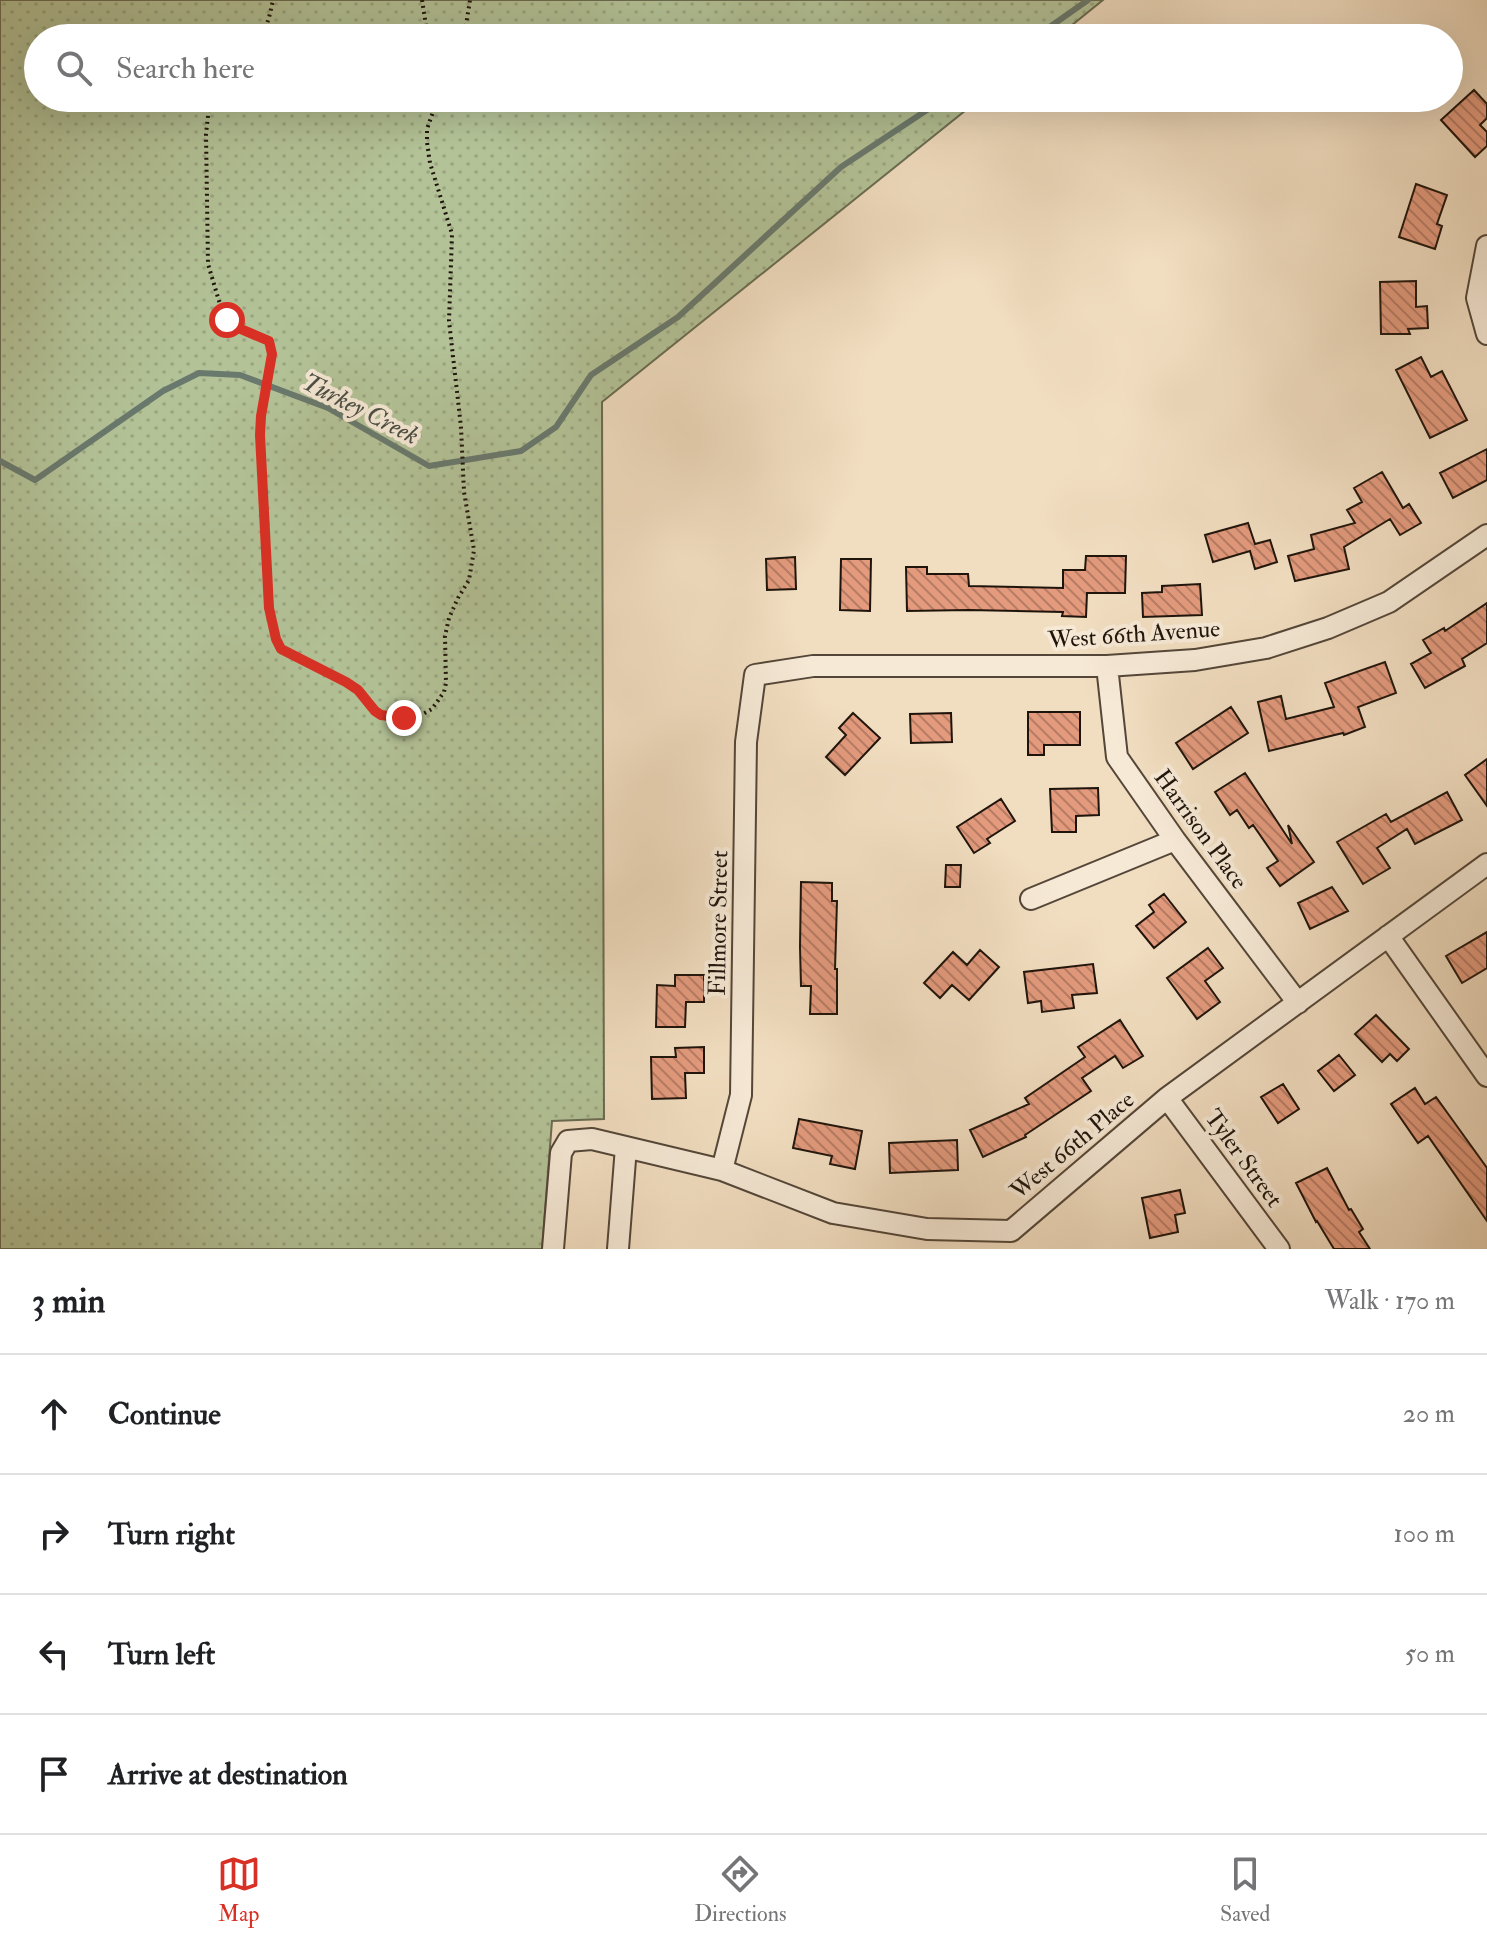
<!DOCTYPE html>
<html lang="en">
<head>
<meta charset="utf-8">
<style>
	:root { --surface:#fff; --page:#f6f6f6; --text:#202124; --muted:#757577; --line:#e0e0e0; --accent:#d93025 }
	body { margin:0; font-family:"IM FELL Double Pica",serif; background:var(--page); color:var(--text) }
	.stop { position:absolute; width:24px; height:24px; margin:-18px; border:6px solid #d93025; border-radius:50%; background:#fff }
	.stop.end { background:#d93025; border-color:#fff; box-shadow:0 2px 8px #0008 }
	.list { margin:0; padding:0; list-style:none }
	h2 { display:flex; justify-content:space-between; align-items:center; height:104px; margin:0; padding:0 32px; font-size:34px }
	h2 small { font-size:26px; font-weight:400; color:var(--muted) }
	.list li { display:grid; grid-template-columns:52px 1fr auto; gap:24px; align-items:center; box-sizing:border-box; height:120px; padding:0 32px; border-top:2px solid var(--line) }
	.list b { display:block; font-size:30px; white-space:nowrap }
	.list em { font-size:26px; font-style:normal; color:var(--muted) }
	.icon { flex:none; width:44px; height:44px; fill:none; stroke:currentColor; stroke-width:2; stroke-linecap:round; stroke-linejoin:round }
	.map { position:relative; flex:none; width:1487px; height:1249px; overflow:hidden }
	.search { position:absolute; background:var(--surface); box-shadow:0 8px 32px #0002; left:24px; right:24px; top:24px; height:88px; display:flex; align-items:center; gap:20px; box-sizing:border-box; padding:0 28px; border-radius:44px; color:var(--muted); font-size:30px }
	.sheet { height:584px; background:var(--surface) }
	nav { display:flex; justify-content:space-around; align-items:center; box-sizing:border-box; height:112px; border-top:2px solid var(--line); background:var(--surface); font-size:22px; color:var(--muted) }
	nav a { display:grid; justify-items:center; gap:4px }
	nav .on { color:var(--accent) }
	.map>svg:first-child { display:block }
	.grass { fill:url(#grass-dots); stroke:#696b51; stroke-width:2 }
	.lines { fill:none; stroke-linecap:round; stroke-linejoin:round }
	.stream { stroke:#69796d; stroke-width:6 }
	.building { fill:url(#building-back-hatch); stroke:#1f140b; stroke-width:2 }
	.minor-casing { stroke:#544638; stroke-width:24 }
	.path { stroke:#1f140b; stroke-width:4; stroke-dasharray:2 4; stroke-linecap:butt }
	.minor { stroke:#f6e9d6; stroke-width:20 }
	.route { stroke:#d93025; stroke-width:10 }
	.labels { text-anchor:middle; stroke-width:8; stroke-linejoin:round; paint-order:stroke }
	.street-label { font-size:24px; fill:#1f140b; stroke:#f6e9d6 }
	.water-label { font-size:26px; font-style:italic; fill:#4a4f44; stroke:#f6e9d6 }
</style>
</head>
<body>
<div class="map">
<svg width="1487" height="1249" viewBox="0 0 1487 1249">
	<defs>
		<pattern id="grass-dots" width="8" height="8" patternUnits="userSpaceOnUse" patternTransform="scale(2)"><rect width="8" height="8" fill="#b3c297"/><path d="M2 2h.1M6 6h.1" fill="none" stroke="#9aa681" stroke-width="1.8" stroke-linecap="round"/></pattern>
		<pattern id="building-back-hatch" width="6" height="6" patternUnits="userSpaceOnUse" patternTransform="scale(2)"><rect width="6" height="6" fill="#e39a7d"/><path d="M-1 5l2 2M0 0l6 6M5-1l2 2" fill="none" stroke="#b77c65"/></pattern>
	</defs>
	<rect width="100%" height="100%" fill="#f1ddc0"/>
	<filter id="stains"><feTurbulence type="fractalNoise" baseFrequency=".0025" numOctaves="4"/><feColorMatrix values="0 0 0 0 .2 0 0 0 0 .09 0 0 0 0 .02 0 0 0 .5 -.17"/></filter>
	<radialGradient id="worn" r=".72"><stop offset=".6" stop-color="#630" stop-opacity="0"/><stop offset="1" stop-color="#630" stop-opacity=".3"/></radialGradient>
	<path class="grass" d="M0 0H1103L1056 38H38V98H981L602 402 604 1119 552 1121 542 1249H0Z"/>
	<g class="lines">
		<path class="stream" d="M1034 38 1088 0
			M0 461 35 480 163 391 199 373 240 375 328 408 429 466 521 451 556 427 591 375 678 317 841 167 945 98"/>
	</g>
	<path class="building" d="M1474 90 1487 104V118L1480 125 1487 132V146L1475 157 1441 120Z
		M1416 184 1447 195 1437 224 1442 226 1435 249 1399 237Z
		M1416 281V307L1427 306 1428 328 1408 329 1410 334H1381L1380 282Z
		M1421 357 1431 377 1442 371 1467 420 1430 438 1396 370Z
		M1487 449V480L1453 498 1440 473Z
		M1382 472 1403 508 1409 504 1421 523 1400 535 1390 519 1344 547 1349 569 1295 581 1288 556 1314 549 1311 535 1355 523 1347 510 1362 502 1354 488Z
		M1248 523 1255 544 1270 540 1277 562 1255 569 1250 551 1213 562 1205 535Z
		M1086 556H1126L1125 593H1087L1086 617 1062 616 1063 612 969 610 907 611 906 567H927V574H968L969 586 1063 588V570H1085Z
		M795 557 796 589 767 590 766 559Z
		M841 559H871L870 611 840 610Z
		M1200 584 1202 615 1143 617 1142 593 1162 592V586Z
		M1487 603V643L1462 659 1465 666 1425 688 1411 664 1431 653 1423 640 1444 628 1445 631Z
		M1385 662 1396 693 1358 707 1365 727 1344 735 1343 733 1269 751 1258 702 1281 696 1286 719 1334 707 1325 683Z
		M1231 707 1248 733 1193 769 1176 743Z
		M1028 712H1080V745H1044V755H1028Z
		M853 713 880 738 845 775 826 757 846 735 839 728Z
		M951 713 952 742 911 743 910 714Z
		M1487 759V806L1465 775Z
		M1245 773 1292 844 1288 825 1314 862 1280 886 1267 868 1278 861 1253 825 1249 828 1237 810 1230 815 1215 792Z
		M1098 788 1099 815 1076 816V832H1052L1050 789Z
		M1447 792 1462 820 1415 844 1407 829 1377 848 1390 868 1363 884 1337 842 1386 814 1391 822Z
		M1001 799 1015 821 987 839 990 843 974 853 957 827Z
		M946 865H961L960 887H945Z
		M801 882 832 883V901H837L835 969H837V1014H810L811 986H801L800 947Z
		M1332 887 1348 911 1310 929 1298 903Z
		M1164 894 1186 922 1154 948 1136 926 1154 912 1149 905Z
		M1487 932V968L1462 983 1446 956Z
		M1208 948 1223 968 1205 981 1220 1002 1197 1019 1167 978Z
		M980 950 999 967 969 1000 952 985 940 998 924 983 953 952 967 965Z
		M1093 964 1097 993 1072 995 1074 1008 1042 1012 1041 1001 1028 1003 1024 972Z
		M675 975H704V1002H686L685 1027H656L657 985 675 986Z
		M1376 1015 1409 1049 1397 1061 1390 1054 1382 1062 1355 1034Z
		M1120 1020 1143 1056 1123 1068 1115 1056 1082 1078 1091 1091 1025 1135 1026 1137 983 1157 970 1130 1029 1104 1025 1098 1085 1057 1078 1047Z
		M704 1047V1073H685L686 1098 652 1099 651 1057H676L675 1048Z
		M1339 1055 1355 1075 1334 1091 1318 1071Z
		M1283 1084 1299 1109 1278 1123 1261 1097Z
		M1415 1088 1425 1104 1436 1097 1487 1168V1221L1428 1136 1418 1143 1391 1104Z
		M799 1119 862 1131 855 1169 830 1164 832 1156 793 1148Z
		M957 1140 958 1170 890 1173 889 1143Z
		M1327 1168 1349 1210 1351 1209 1363 1229 1359 1232 1370 1249H1334L1317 1221 1316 1222 1296 1183Z
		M1180 1190 1185 1213 1175 1215 1178 1232 1150 1238 1142 1198Z"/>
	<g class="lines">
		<g class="minor-casing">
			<path id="minor" d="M1487 246 1477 298 1487 334
				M1107 666 1117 757 1175 840 1298 1003
				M1031 899 1175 840
				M1388 936 1487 1076
				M1167 1098 1279 1249
				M722 1170 741 1095 746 742 755 675 813 666H1107L1195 660 1266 648 1328 628 1389 602 1487 535
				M553 1249 561 1153 568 1141 592 1139 722 1170 833 1213 927 1229 1011 1231 1167 1098 1487 864
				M618 1249 626 1147"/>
		</g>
		<path class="path" d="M422 0 428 38
			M259 38C268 27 270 13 273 0
			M464 38 470 0
			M210 98 206 134 208 264 219 301 227 320 236 327 269 341 272 354 261 416 260 435 269 608 276 639 281 649 346 682 358 690 375 711 381 715 390 717 404 718 421 715 432 709 444 692 446 683 445 636 449 618 458 598 469 580 474 550 464 492 461 427 449 321 452 234 430 163 427 142V129L438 98"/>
		<use href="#minor" class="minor"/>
	</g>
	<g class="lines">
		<path class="route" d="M227 320 236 327 269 341 272 354 261 416 260 435 269 608 276 639 281 649 346 682 358 690 375 711 381 715 404 718"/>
	</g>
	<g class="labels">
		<g class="street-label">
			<text transform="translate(1134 634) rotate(-4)" y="8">West 66th Avenue</text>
			<text transform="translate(1201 829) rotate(54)" y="8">Harrison Place</text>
			<text transform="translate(718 923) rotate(-89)" y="8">Fillmore Street</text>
			<text transform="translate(1072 1145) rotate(-40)" y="8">West 66th Place</text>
			<text transform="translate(1244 1158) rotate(54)" y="8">Tyler Street</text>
		</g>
		<g class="water-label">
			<text transform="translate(361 408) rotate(27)" y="9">Turkey Creek</text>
		</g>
	</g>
	<rect width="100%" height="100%" filter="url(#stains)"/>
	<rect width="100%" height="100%" fill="url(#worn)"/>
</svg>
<div class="stop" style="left:227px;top:320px"></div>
<div class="stop end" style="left:404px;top:718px"></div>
<div class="search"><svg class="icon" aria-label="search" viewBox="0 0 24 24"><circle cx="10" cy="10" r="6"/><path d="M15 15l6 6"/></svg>Search here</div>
</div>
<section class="sheet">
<h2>3 min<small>Walk · 170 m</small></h2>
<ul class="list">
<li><svg class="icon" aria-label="ahead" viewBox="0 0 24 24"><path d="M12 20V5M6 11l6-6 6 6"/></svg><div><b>Continue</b></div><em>20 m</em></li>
<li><svg class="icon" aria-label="right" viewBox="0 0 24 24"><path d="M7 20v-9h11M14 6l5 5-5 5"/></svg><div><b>Turn right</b></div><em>100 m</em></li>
<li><svg class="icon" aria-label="left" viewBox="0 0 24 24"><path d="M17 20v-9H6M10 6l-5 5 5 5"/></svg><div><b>Turn left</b></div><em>50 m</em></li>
<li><svg class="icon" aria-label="arrive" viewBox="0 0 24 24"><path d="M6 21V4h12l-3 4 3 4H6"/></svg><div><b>Arrive at destination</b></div></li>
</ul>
</section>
<nav>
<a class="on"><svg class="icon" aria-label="map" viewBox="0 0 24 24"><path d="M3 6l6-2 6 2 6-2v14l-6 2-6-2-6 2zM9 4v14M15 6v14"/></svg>Map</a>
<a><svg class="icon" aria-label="directions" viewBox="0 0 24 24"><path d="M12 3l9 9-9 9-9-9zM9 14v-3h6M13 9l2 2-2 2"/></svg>Directions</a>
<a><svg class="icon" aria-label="saved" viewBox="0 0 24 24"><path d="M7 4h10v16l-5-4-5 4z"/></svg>Saved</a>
</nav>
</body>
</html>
